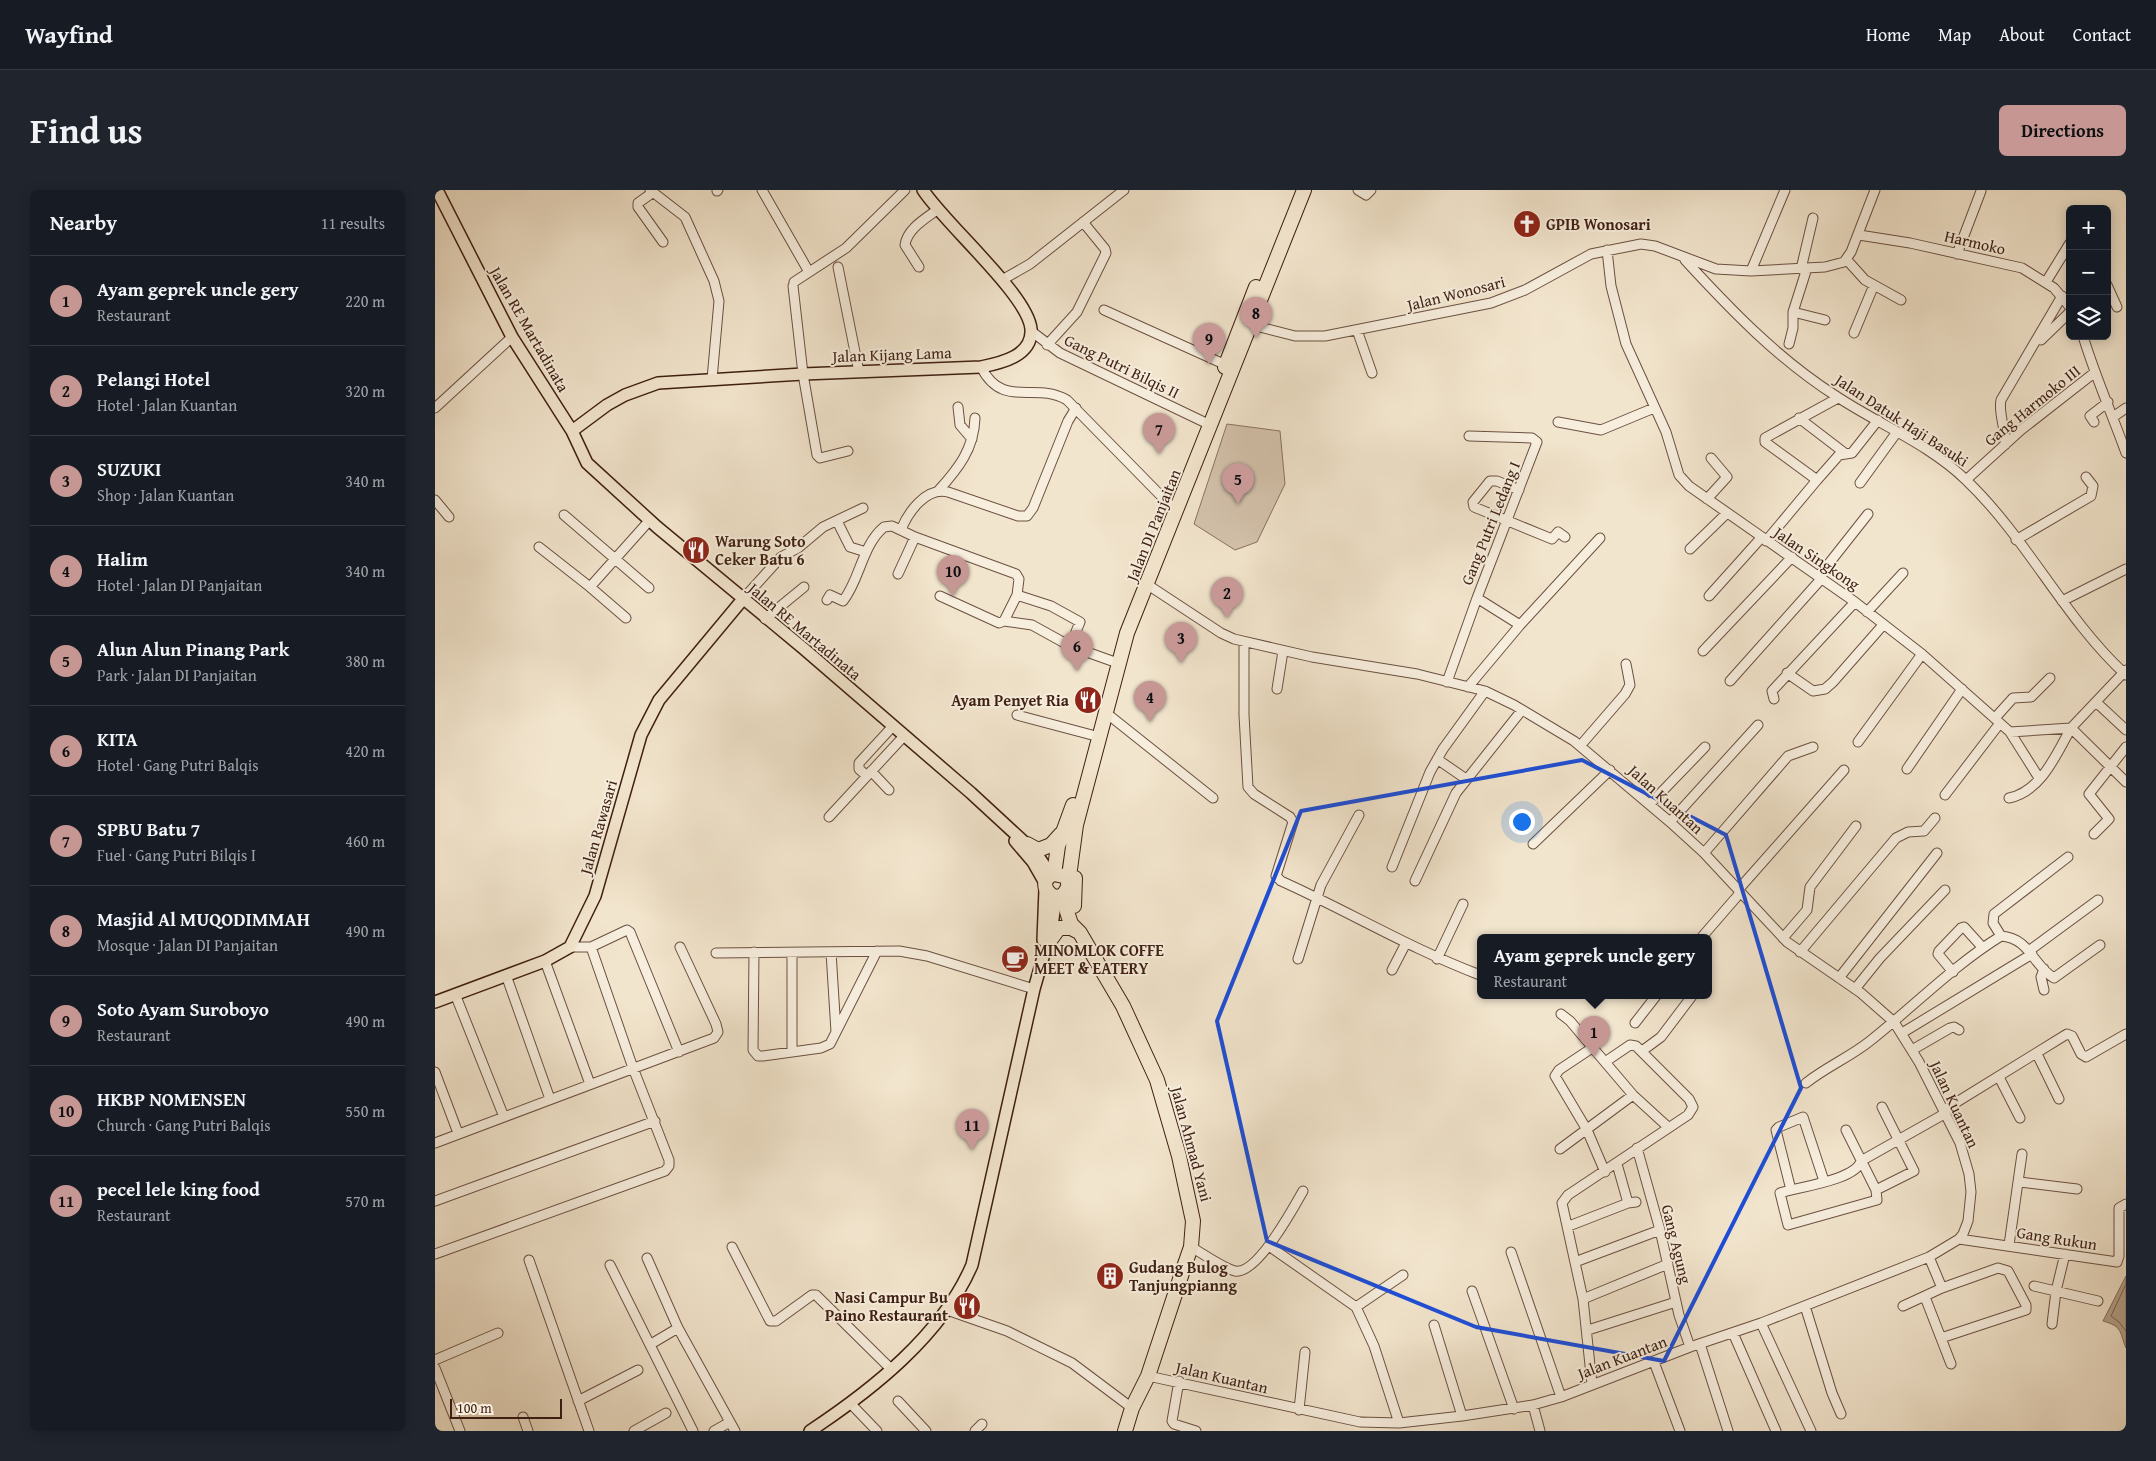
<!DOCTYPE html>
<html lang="en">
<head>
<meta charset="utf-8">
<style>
	:root { --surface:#171b24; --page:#20242c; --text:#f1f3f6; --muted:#9ea1a6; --line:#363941; --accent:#c59692 }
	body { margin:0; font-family:"Gentium Book Plus",serif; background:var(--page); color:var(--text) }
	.controls { position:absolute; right:15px; top:15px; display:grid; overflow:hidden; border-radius:8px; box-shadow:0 2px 12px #0003 }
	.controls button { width:45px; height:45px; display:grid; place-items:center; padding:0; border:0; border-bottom:1px solid var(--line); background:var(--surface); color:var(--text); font:25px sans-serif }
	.scale { position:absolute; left:15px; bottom:12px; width:112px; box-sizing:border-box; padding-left:5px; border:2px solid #3f1f12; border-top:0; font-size:14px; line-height:18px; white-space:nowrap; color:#3f1f12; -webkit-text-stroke:4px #f7eede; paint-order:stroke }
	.you { position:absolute; left:1086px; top:631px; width:18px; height:18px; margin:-12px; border:4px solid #fff; border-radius:50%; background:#1a73e8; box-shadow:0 0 0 8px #1a73e833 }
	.badge { display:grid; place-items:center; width:32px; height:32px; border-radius:50%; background:var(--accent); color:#111; font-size:16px; font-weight:700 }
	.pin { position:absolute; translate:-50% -41px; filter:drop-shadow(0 1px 2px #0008) }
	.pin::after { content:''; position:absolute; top:26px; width:18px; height:15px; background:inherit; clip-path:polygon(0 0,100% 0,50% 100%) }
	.popup { position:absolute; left:1042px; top:744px; width:235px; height:65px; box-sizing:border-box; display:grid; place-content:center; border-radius:8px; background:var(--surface); filter:drop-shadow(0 1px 4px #0005); font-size:16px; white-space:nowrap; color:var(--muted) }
	.popup b { font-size:19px; color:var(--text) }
	.popup::after { content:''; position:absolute; left:50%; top:100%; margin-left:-10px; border:10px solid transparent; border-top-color:var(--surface) }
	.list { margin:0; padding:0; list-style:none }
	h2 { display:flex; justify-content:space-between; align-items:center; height:65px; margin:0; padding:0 20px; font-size:21px }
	h2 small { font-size:16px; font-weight:400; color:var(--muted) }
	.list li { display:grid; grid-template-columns:32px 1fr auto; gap:15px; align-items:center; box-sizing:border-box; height:90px; padding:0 20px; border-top:1px solid var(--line) }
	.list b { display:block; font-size:19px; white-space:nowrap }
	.list p { margin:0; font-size:16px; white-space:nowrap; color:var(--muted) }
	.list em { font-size:16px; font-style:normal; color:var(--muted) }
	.icon { flex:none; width:28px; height:28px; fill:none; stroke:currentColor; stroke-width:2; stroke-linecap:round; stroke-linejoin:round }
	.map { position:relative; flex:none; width:1691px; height:1241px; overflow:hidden; border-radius:8px }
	header { display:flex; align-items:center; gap:30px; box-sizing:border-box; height:70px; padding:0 25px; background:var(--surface); border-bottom:1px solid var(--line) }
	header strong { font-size:24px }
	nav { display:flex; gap:28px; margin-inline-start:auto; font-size:18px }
	.intro { display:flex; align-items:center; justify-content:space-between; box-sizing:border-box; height:120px; padding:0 30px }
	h1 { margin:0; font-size:35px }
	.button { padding:12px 22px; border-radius:8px; background:var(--accent); color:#111; font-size:18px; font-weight:700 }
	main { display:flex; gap:30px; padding:0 30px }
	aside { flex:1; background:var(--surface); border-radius:8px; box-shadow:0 2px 12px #0003 }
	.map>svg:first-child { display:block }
	.green { fill:#d4c3ad; stroke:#8a7160 }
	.water { fill:#b5a28d; stroke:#866e5c }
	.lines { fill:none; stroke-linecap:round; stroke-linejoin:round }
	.shore { stroke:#7a6050; stroke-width:1 }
	.minor-casing { stroke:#6c5041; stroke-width:11 }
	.major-casing { stroke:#3f1f12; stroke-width:14 }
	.highway-casing { stroke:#3f1f12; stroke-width:16 }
	.minor { stroke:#f7eede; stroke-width:9 }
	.major { stroke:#f2e5cd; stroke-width:11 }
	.highway { stroke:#f2e5cd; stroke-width:14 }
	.marked { fill:none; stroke:#1d4ed8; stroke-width:4; stroke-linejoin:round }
	.labels { text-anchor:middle; stroke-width:4; stroke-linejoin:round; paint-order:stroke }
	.poi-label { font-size:16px; font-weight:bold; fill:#3f1f12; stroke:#f7eede; text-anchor:start }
	.street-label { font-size:16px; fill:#3f1f12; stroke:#f7eede }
</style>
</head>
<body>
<header>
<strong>Wayfind</strong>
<nav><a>Home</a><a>Map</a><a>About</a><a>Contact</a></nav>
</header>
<div class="intro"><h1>Find us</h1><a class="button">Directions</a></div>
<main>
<aside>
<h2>Nearby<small>11 results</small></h2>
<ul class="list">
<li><span class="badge">1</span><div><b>Ayam geprek uncle gery</b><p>Restaurant</p></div><em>220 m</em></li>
<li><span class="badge">2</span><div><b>Pelangi Hotel</b><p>Hotel · Jalan Kuantan</p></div><em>320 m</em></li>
<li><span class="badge">3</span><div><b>SUZUKI</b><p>Shop · Jalan Kuantan</p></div><em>340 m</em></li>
<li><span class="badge">4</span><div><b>Halim</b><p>Hotel · Jalan DI Panjaitan</p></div><em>340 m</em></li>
<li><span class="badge">5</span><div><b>Alun Alun Pinang Park</b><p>Park · Jalan DI Panjaitan</p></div><em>380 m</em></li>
<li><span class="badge">6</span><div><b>KITA</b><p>Hotel · Gang Putri Balqis</p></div><em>420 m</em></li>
<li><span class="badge">7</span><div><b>SPBU Batu 7</b><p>Fuel · Gang Putri Bilqis I</p></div><em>460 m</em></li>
<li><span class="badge">8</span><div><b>Masjid Al MUQODIMMAH</b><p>Mosque · Jalan DI Panjaitan</p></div><em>490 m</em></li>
<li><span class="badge">9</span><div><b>Soto Ayam Suroboyo</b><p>Restaurant</p></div><em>490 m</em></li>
<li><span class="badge">10</span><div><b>HKBP NOMENSEN</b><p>Church · Gang Putri Balqis</p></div><em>550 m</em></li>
<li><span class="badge">11</span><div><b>pecel lele king food</b><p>Restaurant</p></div><em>570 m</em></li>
</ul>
</aside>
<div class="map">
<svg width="1691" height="1241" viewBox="0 0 1691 1241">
	<rect width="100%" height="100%" fill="#f2e5cd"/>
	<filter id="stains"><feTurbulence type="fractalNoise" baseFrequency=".004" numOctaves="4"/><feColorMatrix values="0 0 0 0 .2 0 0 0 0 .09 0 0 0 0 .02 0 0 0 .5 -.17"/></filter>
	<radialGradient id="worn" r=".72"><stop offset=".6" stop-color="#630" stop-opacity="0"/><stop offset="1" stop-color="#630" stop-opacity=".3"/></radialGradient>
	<path class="green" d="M792 234 845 241 850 294 822 352 800 360 759 334Z"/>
	<path class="water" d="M1691 1086V1158C1684 1141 1688 1137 1668 1131Z"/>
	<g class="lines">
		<path class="shore" d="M1691 1094 1676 1126 1684 1132 1691 1141"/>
		<g class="minor-casing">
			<path id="minor" d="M215 0 250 27 279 91 284 111 277 189
				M327 0 374 82
				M923 0 931 5 936 0
				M282 1 283 0
				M217 3 203 13V17L228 52
				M1424 45 1475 53 1587 78 1619 98 1635 117
				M1172 60 1176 96 1191 154 1231 242 1244 285 1254 296 1420 412 1487 464 1575 542 1636 538 1691 480
				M1522 64 1546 1
				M1411 69 1430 90 1466 110
				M1250 70C1296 120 1343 169 1401 206 1443 234 1494 254 1531 290 1592 348 1629 428 1691 485
				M403 77 424 182
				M484 77 470 55C472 39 490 29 502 20
				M1366 79 1378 28
				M1316 81 1350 0
				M567 90 595 74 689 0
				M359 92 411 58 470 0
				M1611 92 1635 53
				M1672 95 1682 117
				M358 96 368 184 382 265 385 268 413 261
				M669 120 791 175
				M1358 122 1390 130
				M817 135 860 146H890L1056 113 1090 100 1156 64 1206 54 1220 56 1281 79 1316 81 1390 77 1409 72 1416 62 1440 0
				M922 140 937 183
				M596 141 625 163 769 232
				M1419 143 1439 95
				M1648 146C1660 186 1677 224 1691 263
				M1606 150 1635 122
				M1354 154 1358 138V122L1372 78
				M612 155 642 122 671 63 670 59 648 32
				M546 177C568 220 600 191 632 210L736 316
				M523 217 525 235 537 249
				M0 218 77 147
				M1678 227 1691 218
				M1364 228 1411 264
				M1123 232 1166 240 1219 218
				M1659 232 1655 226 1673 212
				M1570 255C1571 239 1563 223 1566 210L1627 106
				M1382 290 1404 265 1417 263 1443 230
				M1531 290 1586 240 1659 183
				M1425 293 1462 242
				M1084 300 1062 291H1055L1038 312 1039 317 1117 349 1123 342 1130 347
				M503 301C523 279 539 259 540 228
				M1272 309 1292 287 1276 268
				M0 310 14 327
				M129 325 214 398
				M402 331 415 357 431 362
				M466 340C473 322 491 297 513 302L583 326H592L598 318 633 231 641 218
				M1581 350 1656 306 1658 296 1651 287
				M1331 351 1382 290 1330 252V248L1403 208
				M104 357 155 397 214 331
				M1255 359 1292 323
				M463 384 480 347
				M1384 386 1433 324
				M155 397 191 428
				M505 406 564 433 569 431 582 405
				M1274 406 1326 348
				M1042 408 1085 435
				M308 409 346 367 363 358 388 337 428 318
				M392 410 395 405 408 411C425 390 427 355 449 337L457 336 480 347 581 384 584 389 582 405 616 416 645 432 635 456
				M1627 411 1691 379
				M1432 422 1468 383
				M330 429 369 397
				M569 431 597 435 635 456 677 471
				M809 453V525L813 597 819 604 855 627 858 632 841 686 846 691C913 721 976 759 1045 785
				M1268 461 1357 367
				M1352 483 1378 501 1390 499 1398 492 1448 435
				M1295 491 1387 388
				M1012 492 1042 408 1102 252 1097 248 1034 246
				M1033 497 1085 435 1165 348
				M842 499 848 461
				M1339 509 1337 501 1420 412
				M1661 512 1691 540
				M670 522 778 608
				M582 525 657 545
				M1560 528 1578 508 1596 507 1615 488
				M1575 542 1604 588
				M1423 552 1487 464
				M1145 556 1190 504 1195 495 1191 474
				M1002 569 1031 589
				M1472 579 1527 499
				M436 581 454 600
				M432 586 424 579V573L458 536
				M1510 605 1565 533
				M1574 608C1606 602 1622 563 1636 538L1691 592
				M1215 614 1270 557
				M394 627 469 546
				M1235 632 1323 535
				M1659 644 1674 629 1654 604 1691 557
				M1098 654 1175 580
				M1269 663 1353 566 1378 557
				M957 677 995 582 1008 559 1050 501
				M980 691 1021 603 1087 520
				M1303 700 1409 580
				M1566 746 1558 733 1559 724 1633 667
				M1266 748 1305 703
				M1348 748 1372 720 1375 697 1421 636
				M135 757H156L192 740 195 742 244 862
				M1595 760 1663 710
				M319 762 318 860 323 866H328L386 858 395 854 442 761
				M396 762 401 842
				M1365 762 1461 648 1473 642 1489 641 1500 628
				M281 763 464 761 492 766 599 799
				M863 769 886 695 924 625
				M1002 769 1028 714
				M110 771 155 894
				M1609 779 1606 787 1609 800
				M957 780 971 753
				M1518 782 1503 764 1504 761 1526 738 1529 737 1548 758
				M71 785 115 909
				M1404 788 1502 663
				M1420 799 1445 768 1510 700
				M20 804 69 927
				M1126 824 1135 831 1198 905 1233 937
				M1200 833 1221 806
				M1467 843 1597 764
				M1157 858 1124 880 1120 886 1152 940 1170 982
				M1477 860 1515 838 1519 837 1524 840
				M1207 861 1226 847 1257 806
				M357 862V763
				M1602 864 1624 909
				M0 882 23 943
				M1564 887 1585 928
				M1371 893C1391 877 1415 867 1435 851 1478 817 1519 775 1566 746 1595 748 1598 776 1619 788L1665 755
				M1509 920 1632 844 1637 846 1646 864 1651 867 1691 844
				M1411 940 1441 1000 1442 1010 1353 1035 1345 1003C1363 997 1421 990 1426 971
				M0 953 279 848 283 842 281 834 245 757
				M1202 958 1225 1040 1244 1125 1255 1157
				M1125 959 1198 905
				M1426 971 1511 923
				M1182 974 1193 1013
				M1585 992 1642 999
				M1356 1000 1341 940 1344 937 1368 927 1389 991
				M1441 1000 1479 981 1447 917
				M0 1011 220 931
				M1134 1036 1193 1013 1201 1012
				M1524 1049 1682 1072 1684 1066V1018L1691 1014
				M1574 1055 1587 964
				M834 1056 921 1117 939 1156 964 1233
				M297 1057 335 1131H341L377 1105H381L457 1180
				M756 1057C767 1063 788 1078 800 1081 822 1085 859 1017 868 1001
				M1076 1062 1126 1207
				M0 1064 230 981 234 976V970L198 878 156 757
				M1494 1067 1507 1098
				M212 1068 243 1138 300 1241
				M94 1070 154 1241
				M1140 1072 1225 1040
				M175 1075 258 1241
				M1599 1096 1663 1111
				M1037 1101 1079 1219
				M1490 1107 1516 1174
				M1148 1109 1233 1074
				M1370 1116 1397 1203 1406 1224
				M1468 1116 1507 1098 1563 1078 1573 1081 1591 1115V1120L1506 1148
				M921 1117 968 1085
				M512 1120 572 1141 637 1173 697 1218
				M1326 1133 1376 1241
				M1617 1134 1621 1101 1630 1064
				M999 1135 1027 1226
				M1153 1140 1241 1112
				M1298 1143 1341 1241
				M216 1154 243 1138
				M1265 1154 1293 1241
				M0 1170 63 1143
				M1219 1172 1245 1241
				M0 1178 25 1241
				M713 1186 925 1232 964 1233 1027 1226 1098 1215 1126 1207 1255 1157 1326 1133 1494 1067 1524 1049 1528 1044 1533 1031 1536 1002 1534 984 1525 953 1484 872 1459 832 1426 803 1352 752 1269 663 1235 632 1139 551 1079 515 1050 501 982 484 877 467 799 449 786 443 713 395
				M744 1191 737 1231 739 1234 761 1241
				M1157 1194 1148 1109 1127 1013 1133 1005 1253 925 1258 917 1254 909 1201 856 1195 855 1170 872
				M143 1211 203 1180
				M463 1211 491 1241
				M416 1214 442 1241
				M1098 1215 1105 1241
				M864 1220 870 1162
				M88 1227 93 1241
				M199 1241 231 1223
				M279 1241 295 1232
				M540 1241 547 1234"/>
		</g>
		<g class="major-casing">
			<path id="major" d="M2 0 77 147 137 241 152 273 222 337 368 458 536 603 601 663 616 685
				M137 241 172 215 190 205 223 193 368 184 546 177C566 173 598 166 596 139 593 105 510 34 488 0
				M580 651 598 672 610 693
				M608 750 610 699
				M0 812 110 771 135 757 160 706 206 545 224 510 308 409
				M375 1241C437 1200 507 1145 537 1075L599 799 617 736 621 707"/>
		</g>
		<g class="highway-casing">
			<path id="highway" d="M790 177 821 97
				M592 654 603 660 616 655 626 644
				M619 684 623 656 638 615
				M628 686 619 684C597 692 622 720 632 699
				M633 694 641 635 692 443 869 0
				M627 706 636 734 645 743 688 816 722 890 744 966 758 1031 756 1057 748 1080 713 1186 697 1218 690 1241
				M639 716 640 688
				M613 753 624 738H636L642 741"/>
		</g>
		<use href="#minor" class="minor"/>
		<use href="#major" class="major"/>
		<use href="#highway" class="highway"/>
	</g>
	<path class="marked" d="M1147 570 1291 645 1366 898 1229 1171 1041 1137 832 1051 782 831 866 621Z"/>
	<defs>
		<g id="church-disc" transform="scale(1.4375)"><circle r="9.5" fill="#8f2418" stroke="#f7eede"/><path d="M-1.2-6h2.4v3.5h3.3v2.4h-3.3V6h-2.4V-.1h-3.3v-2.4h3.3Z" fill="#fff"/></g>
		<g id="restaurant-disc" transform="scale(1.4375)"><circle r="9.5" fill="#8f2418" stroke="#f7eede"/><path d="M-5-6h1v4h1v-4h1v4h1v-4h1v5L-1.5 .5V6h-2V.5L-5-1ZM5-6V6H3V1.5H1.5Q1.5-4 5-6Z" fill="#fff"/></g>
		<g id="cafe-disc" transform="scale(1.4375)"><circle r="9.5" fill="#8f2418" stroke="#f7eede"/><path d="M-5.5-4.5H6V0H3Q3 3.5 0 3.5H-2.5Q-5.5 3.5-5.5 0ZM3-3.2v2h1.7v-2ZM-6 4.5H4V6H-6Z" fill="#fff"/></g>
		<g id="building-disc" transform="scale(1.4375)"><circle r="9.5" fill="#8f2418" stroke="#f7eede"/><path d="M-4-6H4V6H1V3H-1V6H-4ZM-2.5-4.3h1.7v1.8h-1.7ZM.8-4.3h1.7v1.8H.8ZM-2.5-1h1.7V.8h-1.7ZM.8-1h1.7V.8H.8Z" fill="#fff"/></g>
	</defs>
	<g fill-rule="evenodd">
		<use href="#church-disc" x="1092" y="34"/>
		<use href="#restaurant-disc" x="261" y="360"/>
		<use href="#restaurant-disc" x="653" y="510"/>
		<use href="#cafe-disc" x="580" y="769"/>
		<use href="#building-disc" x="675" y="1086"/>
		<use href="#restaurant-disc" x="532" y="1116"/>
	</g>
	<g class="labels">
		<g class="poi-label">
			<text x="1111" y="40">GPIB Wonosari</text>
			<text x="280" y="357">Warung Soto<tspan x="280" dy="18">Ceker Batu 6</tspan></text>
			<text x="634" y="516" text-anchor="end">Ayam Penyet Ria</text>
			<text x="599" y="766">MINOMLOK COFFE<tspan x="599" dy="18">MEET &amp; EATERY</tspan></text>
			<text x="694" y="1083">Gudang Bulog<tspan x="694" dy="18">Tanjungpianng</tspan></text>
			<text x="513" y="1113" text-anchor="end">Nasi Campur Bu<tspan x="513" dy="18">Paino Restaurant</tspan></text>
		</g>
		<g class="street-label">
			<text transform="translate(1540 52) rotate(13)" y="6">Harmoko</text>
			<text transform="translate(1021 103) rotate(-14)" y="6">Jalan Wonosari</text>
			<text transform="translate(95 139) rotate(60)" y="6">Jalan RE Martadinata</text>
			<text transform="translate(457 164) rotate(-2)" y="6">Jalan Kijang Lama</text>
			<text transform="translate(687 176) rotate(26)" y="6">Gang Putri Bilqis II</text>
			<text transform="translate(1597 215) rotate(-39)" y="6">Gang Harmoko III</text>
			<text transform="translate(1467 230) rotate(33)" y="6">Jalan Datuk Haji Basuki</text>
			<text transform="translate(1055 333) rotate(-68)" y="6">Gang Putri Ledang I</text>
			<text transform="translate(718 335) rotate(-68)" y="6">Jalan DI Panjaitan</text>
			<text transform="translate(1382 368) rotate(34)" y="6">Jalan Singkong</text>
			<text transform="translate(370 441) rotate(40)" y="6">Jalan RE Martadinata</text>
			<text transform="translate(1231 609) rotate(42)" y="6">Jalan Kuantan</text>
			<text transform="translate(163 637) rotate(-74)" y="6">Jalan Rawasari</text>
			<text transform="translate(1520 914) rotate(65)" y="6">Jalan Kuantan</text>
			<text transform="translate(757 954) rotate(75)" y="6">Jalan Ahmad Yani</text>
			<text transform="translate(1622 1048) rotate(9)" y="6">Gang Rukun</text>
			<text transform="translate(1242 1054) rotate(76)" y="6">Gang Agung</text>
			<text transform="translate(1187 1167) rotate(-21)" y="6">Jalan Kuantan</text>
			<text transform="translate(787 1187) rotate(13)" y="6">Jalan Kuantan</text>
		</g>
	</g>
	<rect width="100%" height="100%" filter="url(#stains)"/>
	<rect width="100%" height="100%" fill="url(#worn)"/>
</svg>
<div class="controls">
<button>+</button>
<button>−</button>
<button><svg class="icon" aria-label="layers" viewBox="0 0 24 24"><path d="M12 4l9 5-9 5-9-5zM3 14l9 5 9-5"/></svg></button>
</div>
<div class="scale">100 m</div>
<div class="you"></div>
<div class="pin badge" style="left:1159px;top:867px">1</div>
<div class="popup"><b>Ayam geprek uncle gery</b>Restaurant</div>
<div class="pin badge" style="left:792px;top:428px">2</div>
<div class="pin badge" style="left:746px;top:473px">3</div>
<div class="pin badge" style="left:715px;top:532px">4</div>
<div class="pin badge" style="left:803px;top:314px">5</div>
<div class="pin badge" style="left:642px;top:481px">6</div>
<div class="pin badge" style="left:724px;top:264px">7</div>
<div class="pin badge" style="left:821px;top:148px">8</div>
<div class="pin badge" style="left:774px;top:174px">9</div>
<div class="pin badge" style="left:518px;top:406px">10</div>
<div class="pin badge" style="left:537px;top:960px">11</div>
</div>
</main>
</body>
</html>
